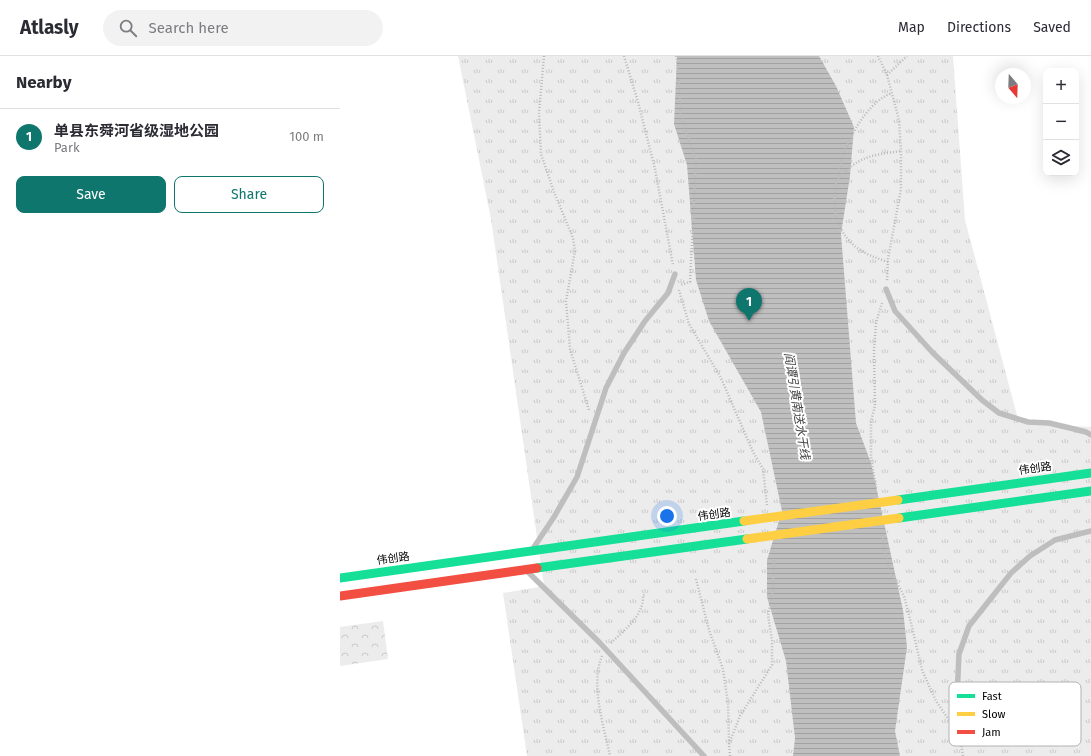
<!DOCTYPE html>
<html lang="en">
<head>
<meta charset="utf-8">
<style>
	:root { --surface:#fff; --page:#f2f2f3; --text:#2b2b33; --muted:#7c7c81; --line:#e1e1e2; --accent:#0f766e }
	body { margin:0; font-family:"Fira Sans","Noto Sans SC",sans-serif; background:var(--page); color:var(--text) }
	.controls { position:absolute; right:12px; top:12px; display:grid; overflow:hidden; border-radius:8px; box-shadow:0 4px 16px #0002 }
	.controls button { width:36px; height:36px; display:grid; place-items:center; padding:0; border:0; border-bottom:1px solid var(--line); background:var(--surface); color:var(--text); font:20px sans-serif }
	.compass { position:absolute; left:655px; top:12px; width:36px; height:36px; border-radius:50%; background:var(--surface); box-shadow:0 4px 16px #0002; rotate:161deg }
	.you { position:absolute; left:327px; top:460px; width:14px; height:14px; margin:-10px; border:3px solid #fff; border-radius:50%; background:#1a73e8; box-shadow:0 0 0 6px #1a73e833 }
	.badge { display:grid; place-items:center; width:26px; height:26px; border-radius:50%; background:var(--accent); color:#fff; font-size:13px; font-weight:700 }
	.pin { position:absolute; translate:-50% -33px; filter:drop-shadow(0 1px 2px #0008) }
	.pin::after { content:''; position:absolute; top:21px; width:14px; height:12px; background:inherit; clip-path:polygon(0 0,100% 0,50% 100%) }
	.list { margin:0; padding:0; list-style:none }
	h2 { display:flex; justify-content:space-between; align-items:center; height:52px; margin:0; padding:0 16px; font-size:17px }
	h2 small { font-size:13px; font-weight:400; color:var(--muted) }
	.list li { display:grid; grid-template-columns:26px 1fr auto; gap:12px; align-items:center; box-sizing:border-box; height:56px; padding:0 16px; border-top:1px solid var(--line) }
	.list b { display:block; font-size:15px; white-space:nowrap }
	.list p { margin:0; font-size:13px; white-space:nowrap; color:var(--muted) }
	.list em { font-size:13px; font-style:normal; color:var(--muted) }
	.actions { display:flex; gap:8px; padding:12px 16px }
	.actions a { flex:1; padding:9px 0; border:1px solid var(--accent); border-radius:8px; text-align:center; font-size:14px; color:var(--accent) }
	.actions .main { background:var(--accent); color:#fff }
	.icon { flex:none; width:22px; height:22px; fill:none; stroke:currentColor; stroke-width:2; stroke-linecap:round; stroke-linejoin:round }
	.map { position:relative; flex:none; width:751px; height:700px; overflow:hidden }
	header { display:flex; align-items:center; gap:24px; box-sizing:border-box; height:56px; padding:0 20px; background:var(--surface); border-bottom:1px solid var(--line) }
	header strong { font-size:19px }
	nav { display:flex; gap:22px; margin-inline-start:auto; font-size:14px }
	.search { width:280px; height:36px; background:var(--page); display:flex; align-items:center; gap:10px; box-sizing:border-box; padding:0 14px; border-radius:22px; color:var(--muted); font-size:15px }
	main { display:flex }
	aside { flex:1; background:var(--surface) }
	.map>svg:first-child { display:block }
	.forest { fill:url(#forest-crowns) }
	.park { fill:url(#park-tufts) }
	.water { fill:url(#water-rules) }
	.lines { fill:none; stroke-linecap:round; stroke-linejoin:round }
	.path { stroke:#b9b9b9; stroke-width:2.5; stroke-dasharray:1 2; stroke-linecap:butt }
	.lane { stroke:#bebebe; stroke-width:5.5 }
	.fast { stroke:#16e098; stroke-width:9 }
	.jam { stroke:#f24e42; stroke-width:9 }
	.slow-bridge { stroke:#ffcf43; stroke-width:9 }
	.labels { text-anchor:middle; stroke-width:4; stroke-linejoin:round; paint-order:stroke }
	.street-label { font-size:11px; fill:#000; stroke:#fff }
	.water-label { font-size:12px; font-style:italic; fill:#444; stroke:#fff }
	.key { fill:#fff; stroke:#b2b2b2; stroke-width:1 }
	.key-label { font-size:11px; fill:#000 }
</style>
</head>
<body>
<header>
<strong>Atlasly</strong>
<div class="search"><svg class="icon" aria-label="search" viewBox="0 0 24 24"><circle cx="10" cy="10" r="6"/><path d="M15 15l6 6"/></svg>Search here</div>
<nav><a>Map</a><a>Directions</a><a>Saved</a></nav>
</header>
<main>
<aside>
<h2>Nearby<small></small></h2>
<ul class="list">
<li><span class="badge">1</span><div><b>单县东舜河省级湿地公园</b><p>Park</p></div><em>100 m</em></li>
</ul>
<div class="actions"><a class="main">Save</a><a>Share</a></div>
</aside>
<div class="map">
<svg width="751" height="700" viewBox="0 0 751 700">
	<defs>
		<pattern id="forest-crowns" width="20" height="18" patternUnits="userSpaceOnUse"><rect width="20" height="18" fill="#ececec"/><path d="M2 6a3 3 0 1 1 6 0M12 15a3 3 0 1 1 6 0" fill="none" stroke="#c9c9c9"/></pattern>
		<pattern id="park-tufts" width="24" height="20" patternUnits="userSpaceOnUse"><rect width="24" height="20" fill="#ececec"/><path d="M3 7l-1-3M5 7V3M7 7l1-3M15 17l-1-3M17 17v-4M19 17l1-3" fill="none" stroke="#c9c9c9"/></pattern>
		<pattern id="water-rules" width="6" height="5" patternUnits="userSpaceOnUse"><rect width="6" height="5" fill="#bfbfbf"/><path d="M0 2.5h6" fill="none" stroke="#a2a2a2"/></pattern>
	</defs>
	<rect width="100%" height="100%" fill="#fff"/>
	<path class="forest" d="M43 565 48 603 0 610V571Z"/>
	<path class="park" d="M118 0H613L625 164 679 367 751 371V700H187L163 537 204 530 151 163Z"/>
	<path class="water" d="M337 0H479L496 30 514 71 510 120 501 178 516 367 531 407 563 554 567 591 555 675 560 700H453L455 682 446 605 427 541V504L442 455 421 356 369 265 356 224 347 109 334 68Z"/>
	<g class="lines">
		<path class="path" d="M204 0 199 57 201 98 214 136 233 182 235 195 226 245 230 293 249 354
			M284 0 298 46 315 113 333 209
			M336 0 337 3 341 61 356 104 350 226 340 229
			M538 0 547 19 559 64 561 95V133L548 203 547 225
			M547 19 567 0
			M498 123C518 100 533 99 561 95
			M548 206C524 198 508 191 498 166 484 129 515 50 552 37
			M339 234 349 268 381 322 413 396 423 413 427 449
			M536 432 531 401V365L535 350 534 294 536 267 542 247
			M542 479 548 510 564 540 572 571 582 614 596 645 609 664
			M356 523 369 574 383 613 388 648 389 685
			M271 587C285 573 304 560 303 539H306
			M262 600C250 630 264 670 270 700
			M621 687 623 700
			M390 700 389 688 400 660 432 609V585L428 559 433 535 434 507 433 493"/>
		<path class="lane" d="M546 233 555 255 592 296 642 344 659 357 688 366 709 367 730 372 746 376 751 379
			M194 491 214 461 237 421 266 332 284 297 305 265 328 237 335 218
			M189 517 260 587 364 700
			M621 679 617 642 619 598 629 570 671 517 690 500 715 484 751 475"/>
		<path class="fast" d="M558 444 751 417
			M559 462 751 435
			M197 512 407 483
			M0 522 404 465"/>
		<path class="jam" d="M0 540 197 512"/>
		<path class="slow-bridge" d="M404 465 558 444
			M407 483 559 462"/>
	</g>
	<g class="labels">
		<g class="street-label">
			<text transform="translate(695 412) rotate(-8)" y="4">伟创路</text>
			<text transform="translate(374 458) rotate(-8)" y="4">伟创路</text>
			<text transform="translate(53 502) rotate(-8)" y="4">伟创路</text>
		</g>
		<g class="water-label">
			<text transform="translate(457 350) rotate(81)" y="4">阎谭引黄南送水干线</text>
		</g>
	</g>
	<rect x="609" y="626" width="132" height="64" rx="6" class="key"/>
	<rect x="617" y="638" width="18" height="4" fill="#16e098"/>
	<rect x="617" y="656" width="18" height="4" fill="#ffcf43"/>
	<rect x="617" y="674" width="18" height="4" fill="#f24e42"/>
	<g class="key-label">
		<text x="642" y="644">Fast</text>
		<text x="642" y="662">Slow</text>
		<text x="642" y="680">Jam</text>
	</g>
</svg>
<div class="controls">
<button>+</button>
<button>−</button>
<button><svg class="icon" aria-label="layers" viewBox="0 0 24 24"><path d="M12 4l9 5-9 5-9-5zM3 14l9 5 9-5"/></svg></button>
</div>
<svg class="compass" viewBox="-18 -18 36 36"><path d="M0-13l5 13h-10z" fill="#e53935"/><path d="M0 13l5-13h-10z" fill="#7c7c81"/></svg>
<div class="you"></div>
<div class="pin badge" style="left:409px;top:265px">1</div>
</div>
</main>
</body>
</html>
